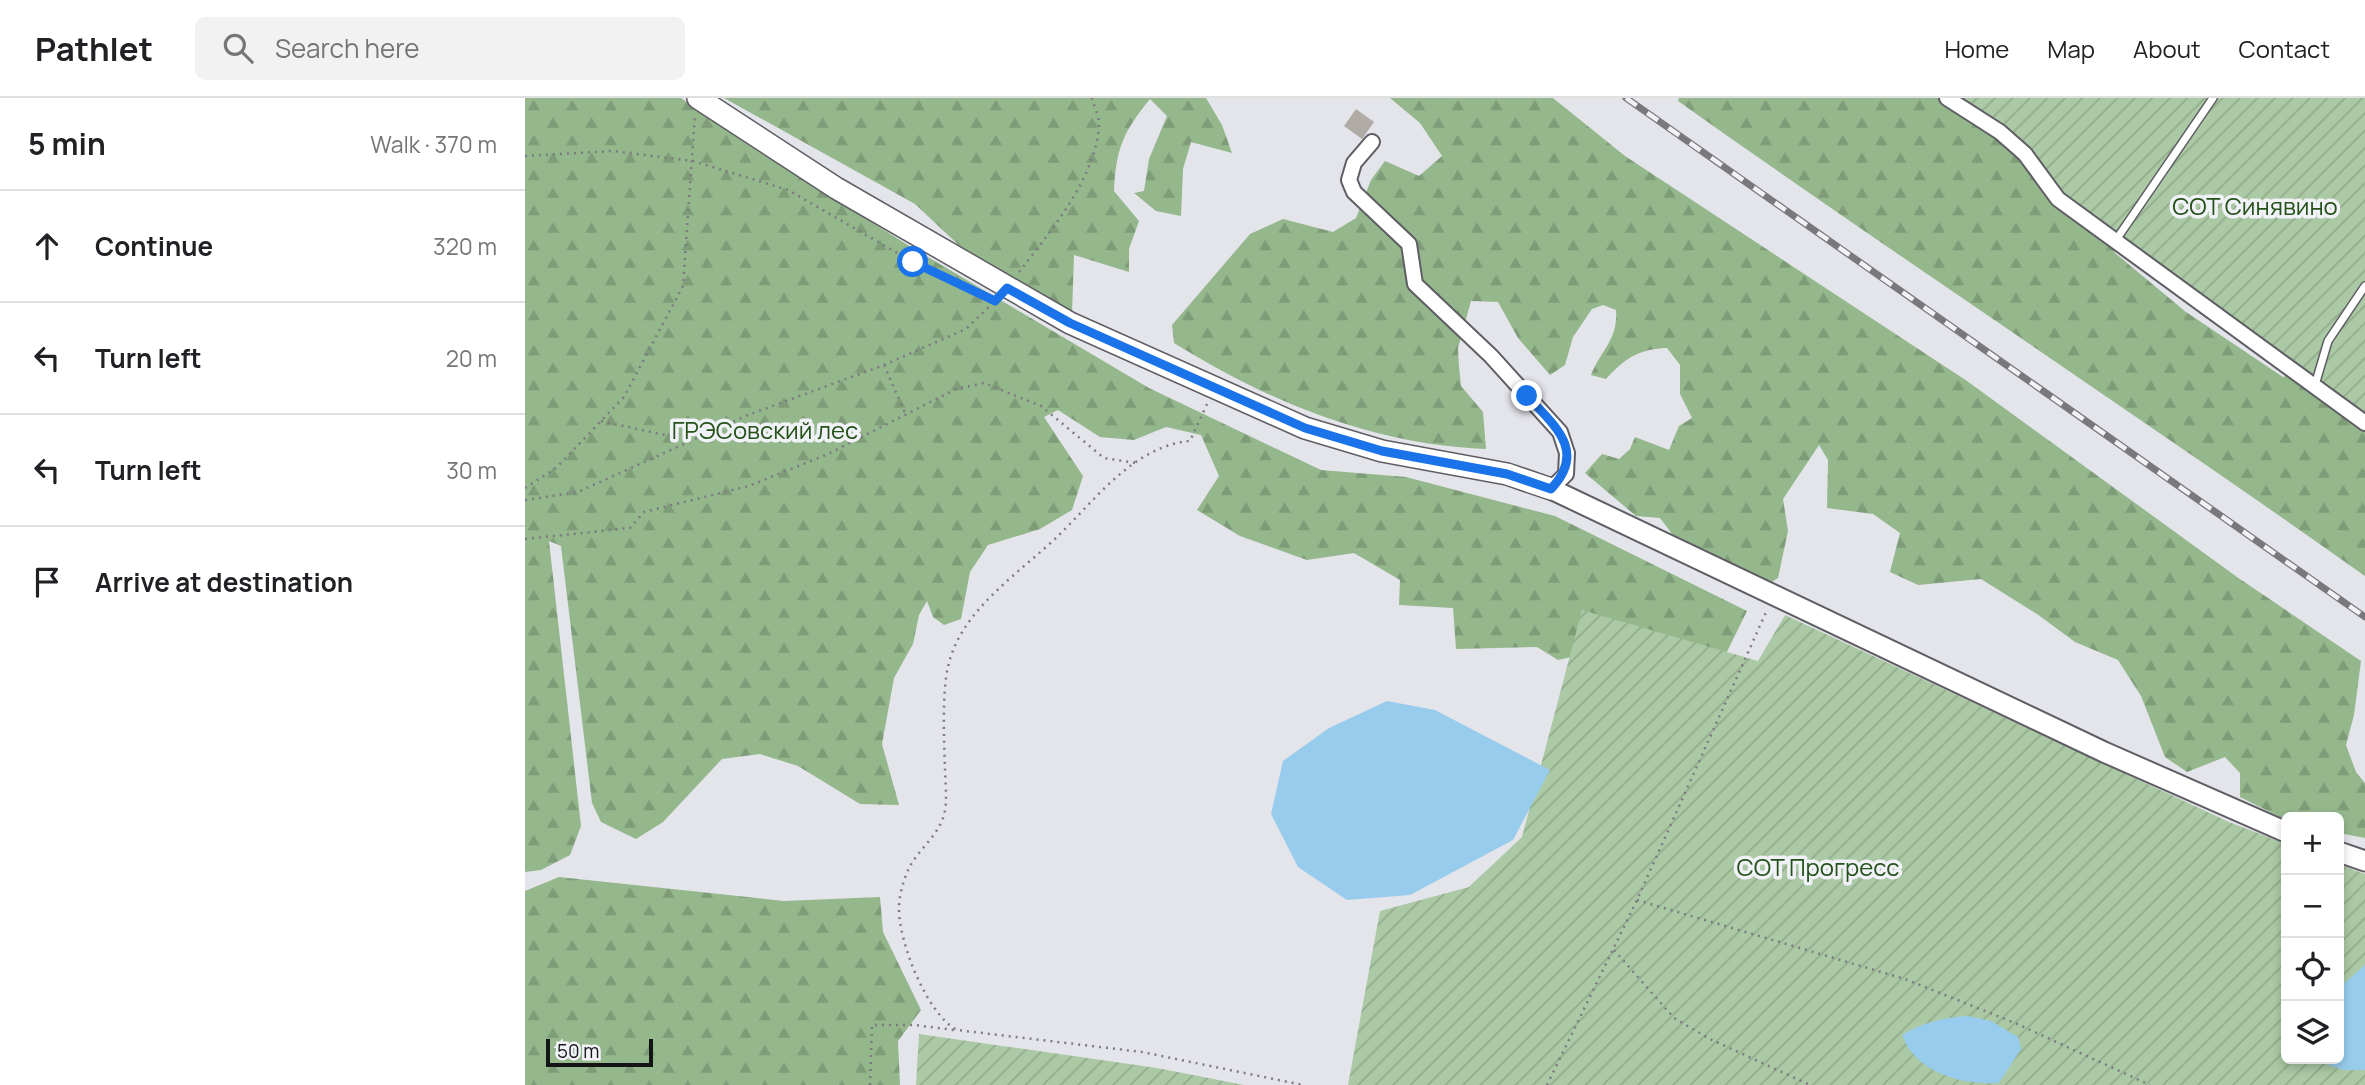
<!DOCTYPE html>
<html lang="en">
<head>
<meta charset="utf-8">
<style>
	:root { --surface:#fff; --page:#f2f2f2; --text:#202124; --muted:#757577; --line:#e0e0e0 }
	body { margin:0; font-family:Manrope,sans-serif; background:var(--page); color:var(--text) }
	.controls { position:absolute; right:21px; bottom:21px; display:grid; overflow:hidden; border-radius:10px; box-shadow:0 4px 10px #0003 }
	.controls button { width:63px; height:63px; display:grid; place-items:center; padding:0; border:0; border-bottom:2px solid var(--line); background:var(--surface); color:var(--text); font:35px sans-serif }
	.scale { position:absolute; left:21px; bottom:18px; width:107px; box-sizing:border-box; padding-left:7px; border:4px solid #141417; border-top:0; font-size:19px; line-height:24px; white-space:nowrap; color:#141417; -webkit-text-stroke:5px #f1f1f8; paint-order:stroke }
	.stop { position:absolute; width:21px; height:21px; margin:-16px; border:5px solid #1a73e8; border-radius:50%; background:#fff }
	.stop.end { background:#1a73e8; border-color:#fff; box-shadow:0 2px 7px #0008 }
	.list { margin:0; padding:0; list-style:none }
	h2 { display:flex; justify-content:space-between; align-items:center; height:91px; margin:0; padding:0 28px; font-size:30px }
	h2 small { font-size:23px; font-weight:400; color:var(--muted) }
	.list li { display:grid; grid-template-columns:46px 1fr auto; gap:21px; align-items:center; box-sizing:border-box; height:112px; padding:0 28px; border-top:2px solid var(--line) }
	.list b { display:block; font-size:26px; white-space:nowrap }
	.list em { font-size:23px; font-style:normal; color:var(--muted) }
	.icon { flex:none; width:38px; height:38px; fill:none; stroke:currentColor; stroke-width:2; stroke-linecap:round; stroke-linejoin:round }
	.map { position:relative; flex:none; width:1840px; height:987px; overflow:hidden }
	header { display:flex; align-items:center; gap:42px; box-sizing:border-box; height:98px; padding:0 35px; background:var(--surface); border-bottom:2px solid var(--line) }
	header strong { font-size:33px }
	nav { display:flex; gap:38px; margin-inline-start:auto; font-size:24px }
	.search { width:490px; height:63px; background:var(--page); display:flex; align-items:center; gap:18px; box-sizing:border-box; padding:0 24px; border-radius:10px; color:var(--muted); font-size:26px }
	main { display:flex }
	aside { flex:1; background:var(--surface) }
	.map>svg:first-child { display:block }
	.forest { fill:url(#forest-firs) }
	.garden { fill:url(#garden-furrows) }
	.water { fill:#98cced }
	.building { fill:#b1aba6 }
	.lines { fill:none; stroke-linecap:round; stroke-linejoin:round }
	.service-casing { stroke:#5e5e64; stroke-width:10 }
	.minor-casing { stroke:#5e5e64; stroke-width:18 }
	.tertiary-casing { stroke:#5e5e64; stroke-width:23 }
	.secondary-casing { stroke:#5e5e64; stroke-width:24 }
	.path { stroke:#7b7b80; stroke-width:2.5; stroke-dasharray:2 5; stroke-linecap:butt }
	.service { stroke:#fff; stroke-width:7 }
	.minor { stroke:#fff; stroke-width:14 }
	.tertiary { stroke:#fff; stroke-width:19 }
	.secondary { stroke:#fff; stroke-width:21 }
	.rail-casing { stroke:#79797d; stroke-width:7 }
	.rail { stroke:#f1f1f8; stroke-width:4.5; stroke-dasharray:13; stroke-linecap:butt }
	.route { stroke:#1a73e8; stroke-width:9 }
	.labels { text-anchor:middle; stroke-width:7; stroke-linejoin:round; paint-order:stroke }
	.park-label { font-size:24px; fill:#245218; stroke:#f1f1f8 }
</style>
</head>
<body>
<header>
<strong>Pathlet</strong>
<div class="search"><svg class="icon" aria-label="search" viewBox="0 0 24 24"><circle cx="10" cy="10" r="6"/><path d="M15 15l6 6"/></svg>Search here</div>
<nav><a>Home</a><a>Map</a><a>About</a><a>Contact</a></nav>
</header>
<main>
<aside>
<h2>5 min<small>Walk · 370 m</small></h2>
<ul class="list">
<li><svg class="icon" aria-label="ahead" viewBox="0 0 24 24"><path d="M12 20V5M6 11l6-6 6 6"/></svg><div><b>Continue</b></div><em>320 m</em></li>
<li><svg class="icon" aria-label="left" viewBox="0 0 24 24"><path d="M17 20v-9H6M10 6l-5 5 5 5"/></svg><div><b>Turn left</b></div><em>20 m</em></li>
<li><svg class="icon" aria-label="left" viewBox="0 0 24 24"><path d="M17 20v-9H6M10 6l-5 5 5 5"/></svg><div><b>Turn left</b></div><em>30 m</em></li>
<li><svg class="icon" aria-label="arrive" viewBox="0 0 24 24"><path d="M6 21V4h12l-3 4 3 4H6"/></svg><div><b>Arrive at destination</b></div></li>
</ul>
</aside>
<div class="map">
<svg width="1840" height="987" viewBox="0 0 1840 987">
	<defs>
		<pattern id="forest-firs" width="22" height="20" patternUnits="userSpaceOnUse" patternTransform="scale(1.75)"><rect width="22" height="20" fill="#94b78c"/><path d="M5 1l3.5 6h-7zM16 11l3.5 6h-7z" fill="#7f9c78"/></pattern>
		<pattern id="garden-furrows" width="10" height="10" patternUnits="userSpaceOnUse" patternTransform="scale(1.75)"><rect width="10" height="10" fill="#abc9a4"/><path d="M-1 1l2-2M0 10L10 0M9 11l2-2" fill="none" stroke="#92ac8c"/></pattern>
	</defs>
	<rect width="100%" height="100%" fill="#e4e4eb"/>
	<path class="forest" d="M0 0H156L225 48 386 149 624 290 796 372 881 379 1030 418 1222 513 1194 570 1084 550 1033 562 1012 549 931 551 928 510 874 507 875 482 829 455 782 462 715 438 672 412 694 378 676 337 641 329 609 342 575 339 533 312 519 319 558 378 547 412 515 431 463 447 445 474 436 521 419 527 408 519 402 503 394 517 388 546 369 580 357 646 374 707 335 706 273 668 235 656 197 661 138 724 111 741 76 724 67 705 36 448 24 443 56 728 45 757 16 772 0 774Z
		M199 0H681L697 27 707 55 666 44 658 71 656 118 631 113 609 95 619 93 624 61 642 18 625 1C598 34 591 51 589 93L614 123 604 151V174L549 157 547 216 458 170 390 106Z
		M865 0H1028L1100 58 1442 283 1712 479 1836 563 1829 617 1821 647 1831 674 1840 685V740L1814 735V719L1761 722 1715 699V675L1700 659 1662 674 1640 659 1616 598 1593 562 1550 544 1512 516 1456 481 1393 487 1365 474 1375 435 1348 416 1302 410 1303 362 1294 347 1258 401 1263 433 1253 480 1229 495 1170 466 1135 420 1111 418 1060 375 1077 356 1094 361 1105 351 1110 339 1144 352 1154 328 1167 320 1155 296V267L1142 250C1114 251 1100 260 1081 281L1066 277C1077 250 1093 242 1091 212L1078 207 1067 211 1048 239 1040 267 1025 277 993 240 973 204 946 203 933 250 934 269 936 288 958 314 961 351C849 347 744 304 649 245L647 227 725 136 758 121 808 134 831 120 846 82 860 63 894 78 917 58 895 25Z
		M1154 0H1463L1551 74 1590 155 1661 214 1758 279 1818 261 1840 274V478C1613 317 1380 164 1153 3Z
		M34 779 259 803 355 799 358 834 396 912 373 943 375 987H0V793Z"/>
	<path class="garden" d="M1422 0H1840V325L1533 101 1500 56Z
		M1057 512 1233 563 1260 517 1704 724 1761 746V961H1814V766L1840 776V987H823L855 813 944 789 997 739Z
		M394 936 632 970 719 987H391Z"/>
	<path class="water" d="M862 603 910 612 1025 672 988 742 885 797 822 802 773 769 746 716 758 663 804 630Z
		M1840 867V972H1818L1787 961H1814V890Z
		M1443 918 1466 923 1493 939 1496 951 1474 985C1436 987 1391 975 1377 937 1396 925 1420 919 1443 918Z"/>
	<path class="building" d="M831 11 849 24 837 41 819 28Z"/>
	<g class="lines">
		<g class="service-casing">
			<path id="service" d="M1591 142 1688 0
				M1790 287 1803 243 1840 188"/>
		</g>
		<g class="minor-casing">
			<path id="minor" d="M1422 0 1475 34 1500 56 1533 101 1840 325
				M847 44 829 65 824 82 829 94 884 146 890 186 966 258 1035 334 1042 355 1041 376 1026 391"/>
		</g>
		<g class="tertiary-casing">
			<path id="tertiary" d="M1026 391 1579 654 1761 734
				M1814 754 1840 763"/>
		</g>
		<g class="secondary-casing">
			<path id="secondary" d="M173 0 311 90 545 225 780 330 857 353 982 376 1026 391"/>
		</g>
		<path class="path" d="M0 58 88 53 168 63 263 92 388 164 468 202
			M494 174C525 134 572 79 574 26 574 18 569 8 567 0
			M359 267 381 317
			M682 306 665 343C609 348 571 401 534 437 495 475 435 512 423 569 417 593 419 644 420 670 420 685 423 702 419 717 413 738 393 752 384 770 378 783 374 798 374 811 374 845 402 916 432 932L617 954 778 987
			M76 323 162 342
			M0 390 31 370 99 299 158 188 170 17
			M0 402 53 394 223 317 359 267 441 231 472 201
			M0 441 105 430 119 414 224 388 303 356 431 291 459 285 516 308 579 360 611 365
			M1112 802 1380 881 1490 925 1625 987
			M1089 852 1149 920 1185 941 1285 987
			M345 987 347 927H390L429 932
			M1022 987 1112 802 1242 512"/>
		<use href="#service" class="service"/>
		<use href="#minor" class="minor"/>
		<use href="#tertiary" class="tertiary"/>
		<use href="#secondary" class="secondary"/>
		<g class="rail-casing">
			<path id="rail" d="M1101 0 1840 519"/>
		</g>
		<use href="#rail" class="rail"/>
	</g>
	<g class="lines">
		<path class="route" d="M388 164 470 203 482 190 545 225 780 330 857 353 982 376 1026 391C1062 353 1030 328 1002 298"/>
	</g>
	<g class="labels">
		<g class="park-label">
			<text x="1730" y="117">СОТ Синявино</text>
			<text x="240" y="341">ГРЭСовский лес</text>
			<text x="1293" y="778">СОТ Прогресс</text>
		</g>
	</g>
</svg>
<div class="controls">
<button>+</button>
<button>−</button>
<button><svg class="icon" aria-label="locate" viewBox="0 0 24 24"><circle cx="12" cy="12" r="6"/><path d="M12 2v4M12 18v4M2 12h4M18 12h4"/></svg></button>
<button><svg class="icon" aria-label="layers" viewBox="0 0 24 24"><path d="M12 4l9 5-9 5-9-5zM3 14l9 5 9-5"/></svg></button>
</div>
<div class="scale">50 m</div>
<div class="stop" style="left:388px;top:164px"></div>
<div class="stop end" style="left:1002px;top:298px"></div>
</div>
</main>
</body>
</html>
